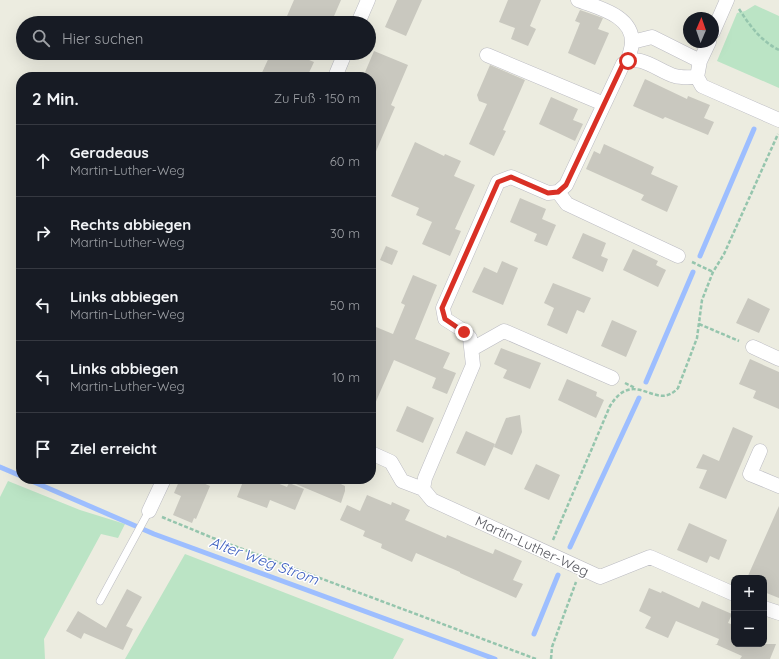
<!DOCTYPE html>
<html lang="de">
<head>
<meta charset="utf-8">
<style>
	:root { --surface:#171b24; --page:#20242c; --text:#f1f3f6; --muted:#9ea1a6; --line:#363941 }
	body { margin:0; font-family:Quicksand,sans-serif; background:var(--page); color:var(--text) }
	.controls { position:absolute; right:12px; bottom:12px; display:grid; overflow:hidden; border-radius:8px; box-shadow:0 4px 16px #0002 }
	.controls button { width:36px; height:36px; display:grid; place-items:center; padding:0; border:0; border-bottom:1px solid var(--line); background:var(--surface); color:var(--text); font:20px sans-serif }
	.compass { position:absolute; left:683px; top:12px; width:36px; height:36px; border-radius:50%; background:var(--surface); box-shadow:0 4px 16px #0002; rotate:2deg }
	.stop { position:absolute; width:12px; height:12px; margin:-9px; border:3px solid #d93025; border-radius:50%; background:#fff }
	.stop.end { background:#d93025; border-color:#fff; box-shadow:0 1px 4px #0008 }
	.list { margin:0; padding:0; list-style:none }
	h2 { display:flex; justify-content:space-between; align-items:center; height:52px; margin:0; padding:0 16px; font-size:17px }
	h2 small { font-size:13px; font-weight:400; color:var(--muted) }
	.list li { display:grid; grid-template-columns:26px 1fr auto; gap:12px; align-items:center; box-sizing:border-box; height:72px; padding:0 16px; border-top:1px solid var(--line) }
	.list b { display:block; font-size:15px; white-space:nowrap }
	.list p { margin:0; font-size:13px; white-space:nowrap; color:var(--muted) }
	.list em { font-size:13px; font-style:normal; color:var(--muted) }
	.icon { flex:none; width:22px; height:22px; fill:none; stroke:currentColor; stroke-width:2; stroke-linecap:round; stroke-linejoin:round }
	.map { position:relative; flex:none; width:779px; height:659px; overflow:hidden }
	.search { position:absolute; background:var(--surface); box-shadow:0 4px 16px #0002; left:16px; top:16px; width:360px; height:44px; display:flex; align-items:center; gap:10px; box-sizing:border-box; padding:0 14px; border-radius:22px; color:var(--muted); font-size:15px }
	.panel { position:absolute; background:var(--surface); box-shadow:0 4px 16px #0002; left:16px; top:72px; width:360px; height:412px; border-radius:16px }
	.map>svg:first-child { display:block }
	.green { fill:#bbe4c5 }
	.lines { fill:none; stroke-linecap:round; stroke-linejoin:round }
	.stream { stroke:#9dbeff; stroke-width:5 }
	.building { fill:#c9c8bf }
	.lane-casing { stroke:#bbbbc2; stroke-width:8 }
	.street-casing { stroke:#bbbbc2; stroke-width:15 }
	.path { stroke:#95c5ad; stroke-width:2.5; stroke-dasharray:4 2; stroke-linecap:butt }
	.lane { stroke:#fff; stroke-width:7 }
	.street { stroke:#fff; stroke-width:14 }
	.route { stroke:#d93025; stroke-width:5 }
	.labels { text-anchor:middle; stroke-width:3; stroke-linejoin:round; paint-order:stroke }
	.street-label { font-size:14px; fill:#595a61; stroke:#fff }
	.water-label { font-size:15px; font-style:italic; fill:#4062c1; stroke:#fff }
</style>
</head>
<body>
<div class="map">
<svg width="779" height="659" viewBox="0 0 779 659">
	<rect width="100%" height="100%" fill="#ecece0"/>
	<path class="green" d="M755 5 779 16V88L717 61 737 13 745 11Z
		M8 481 80 510 125 524 118 538 101 534 44 639 45 659H0V497Z
		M185 554 404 639 393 659H125Z"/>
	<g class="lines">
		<path class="stream" d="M700 256 754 129
			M646 382 693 272
			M0 467 21 476
			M27 479 154 534 495 659
			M570 547 639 398
			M534 634 558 575"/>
	</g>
	<path class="building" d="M294 0H341L331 23H284Z
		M397 0H422L406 36 385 27Z
		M508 0H541L530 26 536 29 528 46 511 39 515 28 499 22Z
		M580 10 603 18 598 29 609 33 595 65 568 53 580 23 575 21Z
		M374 51 408 65 391 105 395 107 371 163V77H363Z
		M271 53H292L314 62 307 77H260Z
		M490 65 525 80 503 130 506 131 494 156 469 144 487 104 479 101 477 95Z
		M645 79 687 99 688 96 710 105 704 118 714 122 708 135 665 117 663 119 633 106Z
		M551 97 578 109 573 120 583 124 575 141 539 124Z
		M415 142 444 156 445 154 461 161 454 176 475 185 455 229 461 231 450 256 422 244 432 222 416 215 419 208 391 196Z
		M604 144 654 167 651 174 678 186 667 212 641 200 644 195 586 169 594 151 600 154Z
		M520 198 546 209 542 219 556 225 547 246 534 241 537 234 510 222Z
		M583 233 606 243 601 256 608 259 603 272 572 258Z
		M386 246 398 251 392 265 380 260Z
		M633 249 658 261 656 265 666 270 658 287 623 270Z
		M502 261 518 268 503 305 472 292 484 267 497 273Z
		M413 275 437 285 415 339 450 353 443 368 456 373 447 394 432 388 436 378 394 360 371 413V325L393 334 405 305 401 303Z
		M553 283 591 298 584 313 577 310 567 334 547 325 554 308 544 303Z
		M748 298 770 309 759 333 736 323Z
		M612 320 637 331 626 357 601 346Z
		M501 348 541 363 530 389 503 378 507 370 494 364Z
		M750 359 779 372V409L753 398 756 391 739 384Z
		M567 379 597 392 596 396 604 400 596 418 558 400Z
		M407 406 434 418 423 443 396 431Z
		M520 415 522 432 512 455 494 447 506 418Z
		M733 427 753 436 726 499 699 488 707 470 696 468 703 454 719 461Z
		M466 431 495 444 485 466 456 453Z
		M536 464 560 475 549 500 524 489Z
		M180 479H194L210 486 196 519 194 518 192 523 173 515 181 496 174 493Z
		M244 479H267L287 487 289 483 304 489 295 510 270 500 267 508 237 497Z
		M284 479H330L345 486V491L341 503Z
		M367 495 391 505 392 502 410 510 405 520 446 538 447 535 493 554 495 549 522 561 513 580 523 584 516 598 460 573V572L416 553 412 562 381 548 382 544 363 536 365 531 340 520 347 505 360 511Z
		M779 506V598L764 592V578H747Z
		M689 523 727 540 719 560 710 556 707 563 677 550Z
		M649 588 661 593 662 591 699 608 702 601 732 614 728 623 734 625V644H776L770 659H740L742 656 715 644H717L719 639 676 621 668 638 645 628 651 617 639 611Z
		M127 589 142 597 126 626 133 629 123 650 84 633 81 639 66 631 78 611 106 628Z"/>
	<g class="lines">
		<g class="lane-casing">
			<path id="lane" d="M100 601 149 511"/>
		</g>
		<g class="street-casing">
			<path id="street" d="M578 0C598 8 632 15 632 42 632 48 629 55 628 61
				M358 23 368 0
				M713 32 727 0
				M632 42 652 37 700 61
				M709 42 700 61 697 77 702 86 779 120
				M487 55 604 104
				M335 77 345 53
				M697 77C691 77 682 78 675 76 659 72 640 52 623 64L566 185 558 192 548 193 511 177 498 182 443 308 445 319 464 331 470 338 473 365 425 478 423 489 432 500 600 577 650 557 734 594
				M558 192 567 204 678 256
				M753 347 779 359
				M472 349 504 331 612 378
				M760 451 750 474 779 486
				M371 453 391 462 402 481 423 489
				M149 511 164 479
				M764 608 779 613"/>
		</g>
		<path class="path" d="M739 9C750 26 761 41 779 50
			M692 262 713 272
			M699 324 739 341
			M625 383 635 388
			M162 517 213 538 536 659
			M553 540 610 406C635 366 656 413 678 388L697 338 702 300 713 272 724 254 778 134
			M551 659 552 647 576 582"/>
		<use href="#lane" class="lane"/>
		<use href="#street" class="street"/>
	</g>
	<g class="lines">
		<path class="route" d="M464 332 445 319 442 308 498 182 511 177 548 193 558 192 566 185 623 64 628 61"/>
	</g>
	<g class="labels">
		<g class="street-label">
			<text transform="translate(532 546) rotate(25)" y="5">Martin-Luther-Weg</text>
		</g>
		<g class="water-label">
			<text transform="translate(264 561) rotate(20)" y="5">Alter Weg Strom</text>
		</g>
	</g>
</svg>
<div class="controls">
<button>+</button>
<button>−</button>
</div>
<svg class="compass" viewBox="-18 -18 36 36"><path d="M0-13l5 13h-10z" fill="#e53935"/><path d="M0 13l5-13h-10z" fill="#9ea1a6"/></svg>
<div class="stop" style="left:628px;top:61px"></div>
<div class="stop end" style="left:464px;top:332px"></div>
<div class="search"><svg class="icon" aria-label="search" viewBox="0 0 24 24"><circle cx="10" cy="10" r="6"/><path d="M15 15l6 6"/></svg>Hier suchen</div>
<section class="panel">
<h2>2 Min.<small>Zu Fuß · 150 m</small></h2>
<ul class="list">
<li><svg class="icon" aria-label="ahead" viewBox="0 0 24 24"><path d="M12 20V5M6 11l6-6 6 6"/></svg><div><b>Geradeaus</b><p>Martin-Luther-Weg</p></div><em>60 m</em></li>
<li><svg class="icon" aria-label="right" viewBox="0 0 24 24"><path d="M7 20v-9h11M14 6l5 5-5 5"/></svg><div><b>Rechts abbiegen</b><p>Martin-Luther-Weg</p></div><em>30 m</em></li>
<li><svg class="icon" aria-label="left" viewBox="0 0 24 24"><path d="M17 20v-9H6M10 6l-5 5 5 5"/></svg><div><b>Links abbiegen</b><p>Martin-Luther-Weg</p></div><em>50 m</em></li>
<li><svg class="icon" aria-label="left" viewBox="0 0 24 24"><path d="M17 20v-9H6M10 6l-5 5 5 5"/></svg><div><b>Links abbiegen</b><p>Martin-Luther-Weg</p></div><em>10 m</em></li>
<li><svg class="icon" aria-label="arrive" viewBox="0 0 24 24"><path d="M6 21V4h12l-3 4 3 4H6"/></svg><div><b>Ziel erreicht</b></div></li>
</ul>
</section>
</div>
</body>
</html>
